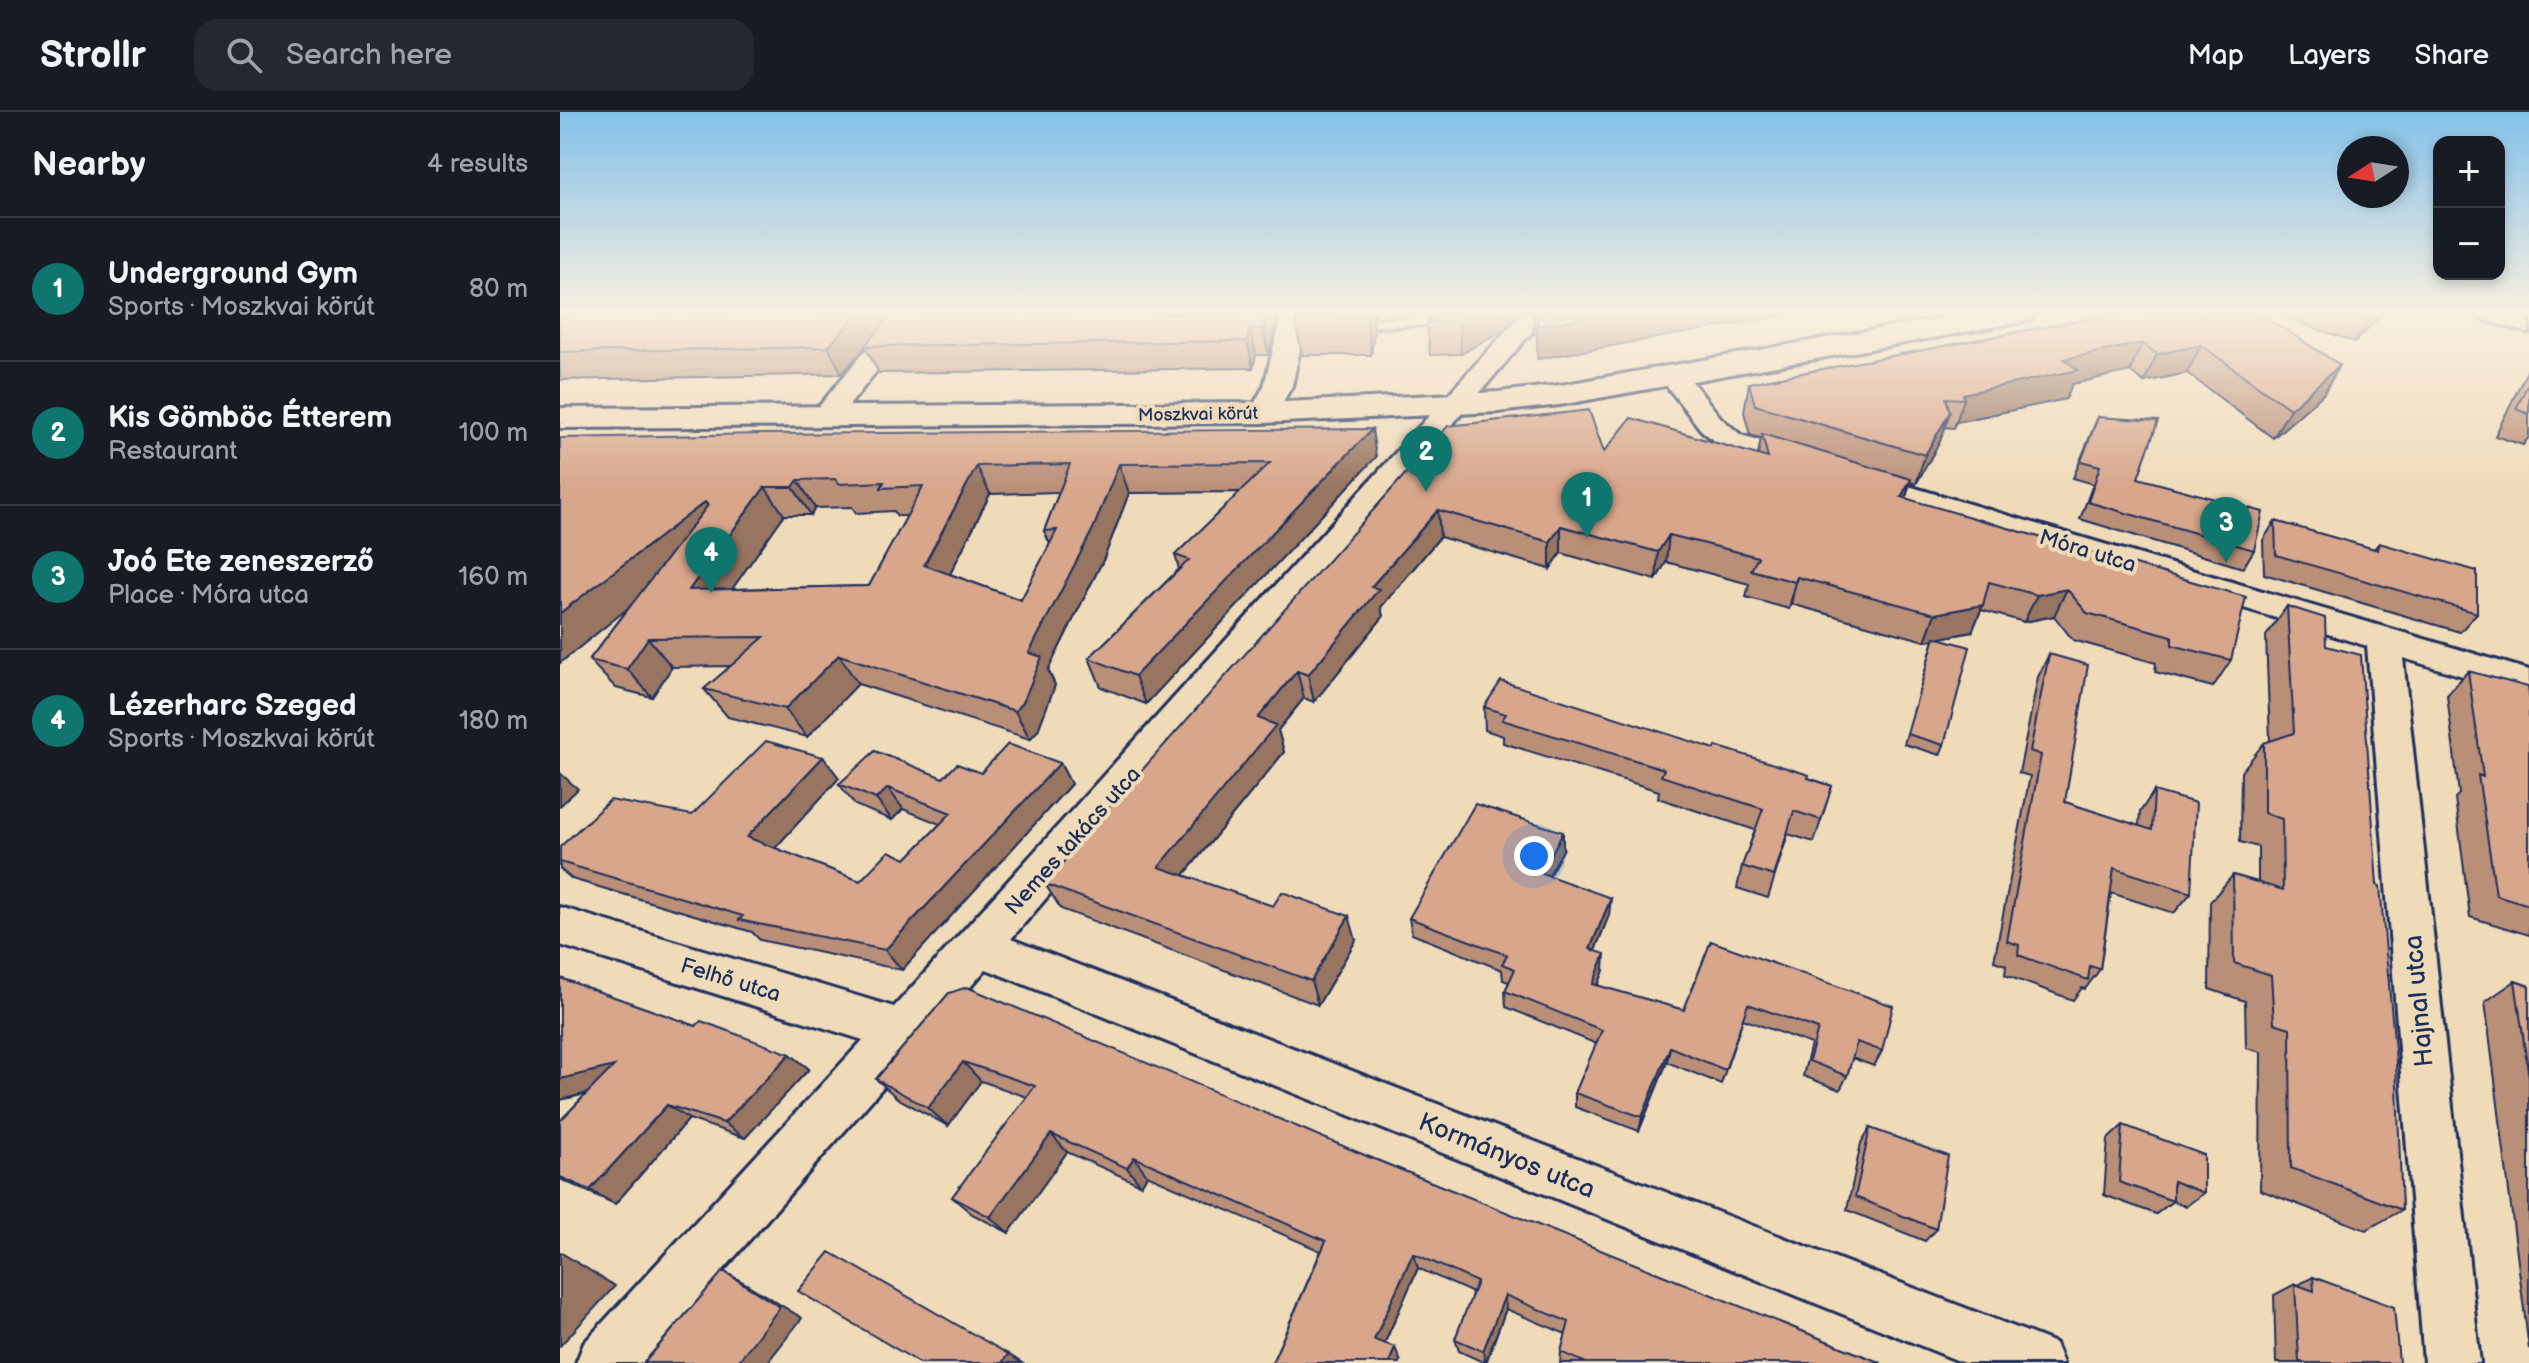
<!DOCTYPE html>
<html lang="en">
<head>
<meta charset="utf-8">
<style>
	:root { --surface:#171b24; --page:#242831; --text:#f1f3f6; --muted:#9ea1a6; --line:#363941; --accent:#0f766e }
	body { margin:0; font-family:"Balsamiq Sans",sans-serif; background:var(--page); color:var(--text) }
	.controls { position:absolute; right:24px; top:24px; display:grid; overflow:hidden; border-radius:16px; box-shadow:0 4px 12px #0003 }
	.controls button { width:72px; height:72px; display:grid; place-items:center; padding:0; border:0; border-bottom:2px solid var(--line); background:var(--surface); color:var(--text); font:40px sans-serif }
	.compass { position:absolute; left:1777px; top:24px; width:72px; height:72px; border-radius:50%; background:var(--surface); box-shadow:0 4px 12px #0003; rotate:258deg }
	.you { position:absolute; left:974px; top:744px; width:28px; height:28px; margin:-20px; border:6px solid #fff; border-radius:50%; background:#1a73e8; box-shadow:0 0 0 12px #1a73e833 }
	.badge { display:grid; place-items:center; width:52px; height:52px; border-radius:50%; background:var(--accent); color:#fff; font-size:26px; font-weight:700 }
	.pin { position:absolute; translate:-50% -66px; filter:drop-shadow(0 2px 4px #0008) }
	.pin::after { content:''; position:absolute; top:42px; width:28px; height:24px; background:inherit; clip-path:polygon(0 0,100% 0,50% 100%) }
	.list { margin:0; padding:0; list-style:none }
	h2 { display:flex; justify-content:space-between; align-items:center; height:104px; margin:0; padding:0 32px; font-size:34px }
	h2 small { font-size:26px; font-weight:400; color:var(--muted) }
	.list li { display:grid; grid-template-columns:52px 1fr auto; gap:24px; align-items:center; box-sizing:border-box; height:144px; padding:0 32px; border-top:2px solid var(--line) }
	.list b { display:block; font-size:30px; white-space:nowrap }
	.list p { margin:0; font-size:26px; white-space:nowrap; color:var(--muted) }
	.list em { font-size:26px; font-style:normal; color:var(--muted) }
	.icon { flex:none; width:44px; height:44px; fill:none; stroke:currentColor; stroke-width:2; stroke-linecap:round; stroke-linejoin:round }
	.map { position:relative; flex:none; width:1969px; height:1251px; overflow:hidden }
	header { display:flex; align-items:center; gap:48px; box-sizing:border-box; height:112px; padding:0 40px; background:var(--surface); border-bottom:2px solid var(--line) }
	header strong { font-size:38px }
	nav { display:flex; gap:44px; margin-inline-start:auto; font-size:28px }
	.search { width:560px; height:72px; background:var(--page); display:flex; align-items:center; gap:20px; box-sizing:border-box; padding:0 28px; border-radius:24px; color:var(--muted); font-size:30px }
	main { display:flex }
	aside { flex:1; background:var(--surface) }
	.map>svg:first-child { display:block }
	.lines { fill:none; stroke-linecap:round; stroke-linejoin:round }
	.lane-casing { stroke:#1b2f5e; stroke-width:6 }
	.street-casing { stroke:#1b2f5e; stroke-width:6 }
	.primary-casing { stroke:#1b2f5e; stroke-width:6 }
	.lane { fill:#f0dbb9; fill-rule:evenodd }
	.street { fill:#f0dbb9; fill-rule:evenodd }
	.primary { fill:#f0dbb9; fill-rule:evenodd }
	.wall { fill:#ba8f78; stroke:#1b2f5e; stroke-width:2; fill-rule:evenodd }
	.shaded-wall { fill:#977461; stroke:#1b2f5e; stroke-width:2 }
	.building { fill:#d8a68b; stroke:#1b2f5e; stroke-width:2; fill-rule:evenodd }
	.labels { text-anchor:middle; stroke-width:8; stroke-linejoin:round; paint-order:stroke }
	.far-street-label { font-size:18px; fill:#1b2f5e; stroke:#f0dbb9 }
	.street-label { font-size:22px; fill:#1b2f5e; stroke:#f0dbb9 }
	.near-street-label { font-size:26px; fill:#1b2f5e; stroke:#f0dbb9 }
</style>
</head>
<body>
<header>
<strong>Strollr</strong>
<div class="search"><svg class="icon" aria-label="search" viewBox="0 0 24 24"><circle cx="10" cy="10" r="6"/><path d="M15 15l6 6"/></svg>Search here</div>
<nav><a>Map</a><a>Layers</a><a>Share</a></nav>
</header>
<main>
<aside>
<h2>Nearby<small>4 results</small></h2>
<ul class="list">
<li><span class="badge">1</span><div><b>Underground Gym</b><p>Sports · Moszkvai körút</p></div><em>80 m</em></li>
<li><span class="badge">2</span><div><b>Kis Gömböc Étterem</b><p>Restaurant</p></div><em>100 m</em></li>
<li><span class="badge">3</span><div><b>Joó Ete zeneszerző</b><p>Place · Móra utca</p></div><em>160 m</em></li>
<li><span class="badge">4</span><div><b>Lézerharc Szeged</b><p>Sports · Moszkvai körút</p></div><em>180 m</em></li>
</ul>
</aside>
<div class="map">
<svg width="1969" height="1251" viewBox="0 0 1969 1251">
	<rect width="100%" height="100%" fill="#f0dbb9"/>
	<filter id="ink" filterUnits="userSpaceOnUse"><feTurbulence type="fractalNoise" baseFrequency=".0125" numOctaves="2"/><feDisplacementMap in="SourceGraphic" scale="16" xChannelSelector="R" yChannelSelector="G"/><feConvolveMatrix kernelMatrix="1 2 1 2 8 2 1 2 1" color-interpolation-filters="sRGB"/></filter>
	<g filter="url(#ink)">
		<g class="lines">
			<g class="lane-casing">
				<path id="lane" d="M868 201H883L865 213 790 216 784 212 790 208 862 205Z"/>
			</g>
			<g class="street-casing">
				<path id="street" d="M336 201H362L277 309 267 311 257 309 253 303 257 297Z
					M722 201H748L732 274 713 307 703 309 693 307 689 301 704 274Z
					M962 201H988L451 827 1475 1223 1495 1231 1503 1251H1404L426 857 82 1251H16L24 1231 303 928 0 833V795L334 895Z
					M1113 256 1123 258 1161 306 1181 323 1258 346 1262 352 1258 358 1247 361 1161 335 1141 318 1099 264 1103 258Z
					M1298 359 1969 558V584L1843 546 1920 1251H1864L1807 534 1287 374 1283 368 1287 362Z"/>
			</g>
			<g class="primary-casing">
				<path id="primary" d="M1409 201H1475L1471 207 1461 210 1000 293 938 300 703 311 0 316V296L703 291 938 280 1000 273Z
					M1918 201 1969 203V221L1922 207Z"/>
			</g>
			<use href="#lane" class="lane"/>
			<use href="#street" class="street"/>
			<use href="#primary" class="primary"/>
		</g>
		<path class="wall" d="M0 201H719L709 243H696L693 256 319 261 305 235 282 262 0 268Z
			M734 201H815V203H812L814 217 811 243H742Z
			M873 201 944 217 901 242 870 243 867 210Z
			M974 201H1237L977 247V223L974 222Z
			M1559 201 1780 253 1763 282 1713 326 1627 261 1584 270 1570 259 1512 272 1506 287 1396 310 1394 316 1385 315 1380 329 1356 372 1350 370 1346 386 1671 548 1653 575 1595 560 1596 551 1513 528 1494 504 1464 510 1421 498 1412 520 1380 526 1384 633 1380 643 1344 632 1374 528 1365 529 1231 492 1229 497 1186 485 1189 472 1106 450 1096 468 1001 441 990 457 880 425 821 495 823 505 754 590 744 586 718 618 724 640 624 763 796 828 758 893 501 797 485 772 888 314 1044 340 1198 343 1201 326 1190 323 1184 300 1189 271Z
			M1711 201H1823L1795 230Z
			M1969 255V325L1963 333 1935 324Z
			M1538 305 1578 366 1694 438 1683 456 1520 407 1533 372 1513 366Z
			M0 326 816 345 586 592 541 575 529 546 619 457 615 443 680 380 569 381 544 446 488 558 495 573 478 618 470 627 298 572 247 625 168 605 144 577 171 554 112 555 92 585 56 576 29 548 70 494 0 551ZM499 380 484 419 490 432 461 488 390 462 430 382ZM292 395 296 401 334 399 337 404H347L309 474 172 477 224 403H251L255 396Z
			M1715 409 1814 437 1819 431 1917 501 1900 520 1704 462 1703 428Z
			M1727 494 1766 534 1817 773 1842 1098 1806 1118 1700 1078 1701 940 1686 936 1685 889 1649 877 1650 790 1673 763 1698 770V735L1680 730 1681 660 1704 631 1710 629 1706 524Z
			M1489 542 1505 690 1579 714 1580 700 1594 679 1631 781 1614 801 1551 781 1540 857 1525 877 1522 876 1513 888 1445 863 1446 853 1434 849 1470 664 1459 661 1478 565Z
			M1908 559 1969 582V823L1910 805 1895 686 1899 682 1887 583Z
			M924 595 1248 666 1272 674 1254 730 1228 722 1208 786 1177 776 1182 754 1195 718 1098 686 1099 679 943 631V624L925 618Z
			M263 645 279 666 215 736 300 769 346 747 380 712 343 697 332 708 295 693 279 672 383 666 500 651 511 672 342 858 200 828 192 820 12 767 0 757V735L132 703Z
			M1003 738 989 764 1049 803 1035 839 1044 858 1038 874 1124 898 1151 829 1322 939 1314 954 1292 946 1287 964 1280 978 1243 964 1251 932 1183 907 1161 972 1107 950 1079 1019 1015 995V981L1037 932 946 895 945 879 949 870 943 868 942 858 852 822 849 806Z
			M0 866 136 914 230 942 249 957 185 1026 129 1007 55 1092 0 1067V1009L26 982 0 988Z
			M1955 869 1969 874V1237L1925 890Z
			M389 881 809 1045 1321 1251H1000L1001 1240 1006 1222 946 1197 926 1251H925L899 1239 895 1227 913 1181 858 1156 824 1232 840 1248 712 1251 761 1139 587 1063 581 1073 507 1040 449 1121 412 1102 392 1085 467 985 421 969 388 1014 337 986 316 967Z
			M1563 1013 1644 1081 1626 1094 1613 1089 1596 1102 1544 1083 1548 1027Z
			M1310 1016 1376 1117 1365 1129 1287 1098 1301 1031Z
			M1753 1165 1839 1251H1716L1714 1183 1735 1172 1738 1173Z"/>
		<path class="shaded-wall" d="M298 201H333L282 262 268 235Z
			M707 201H719L709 243 703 217Z
			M806 201H812L814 217 811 243Z
			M914 201H959L944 217 901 242 899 210Z
			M1053 201H1237L977 247V214Z
			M1812 201H1823L1795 230Z
			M690 217 696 243 693 256 687 229Z
			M1582 231 1570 259 1512 272 1506 287 1396 310 1404 287 1403 282 1504 247Z
			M1641 233 1627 261 1584 270 1597 242Z
			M1780 253 1763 282 1713 326 1730 297Z
			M1390 300 1380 329 1356 372 1365 343Z
			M812 317 816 345 586 592 575 564Z
			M559 352 569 381 544 446 488 558 495 573 478 618 470 627 455 599 469 541Z
			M417 354 430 382 380 482 364 453Z
			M1351 367 1343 394 1341 385Z
			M238 368 255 396 251 403 233 375Z
			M205 375 224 403 151 507 129 478Z
			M145 390 165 418 0 551V501Z
			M878 398 880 425 821 495 823 505 754 590 748 563 811 475Z
			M1001 414V441L990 457V430Z
			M1109 423 1106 450 1096 468 1098 440Z
			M1237 465 1231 492 1229 497 1235 470Z
			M1507 477 1494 504 1464 510 1477 483Z
			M1423 493 1412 520 1365 529 1375 502Z
			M88 526 112 555 92 585 67 557Z
			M279 543 298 572 247 625 225 597Z
			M737 559 744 586 718 618 724 640 610 780 599 755 698 606Z
			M263 645 279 666 206 746 187 725Z
			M500 651 511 672 342 858 325 838Z
			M0 661 18 677 0 694Z
			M328 676 343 697 332 708 316 687Z
			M1003 720V738L981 778V761Z
			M1051 786 1049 803 1029 853 1030 837Z
			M789 804 796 828 758 893 751 869Z
			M1045 842 1044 858 1032 888 1033 872Z
			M1110 935 1107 950 1079 1019 1082 1005Z
			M230 942 249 957 185 1026 164 1011Z
			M403 950 421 969 388 1014 368 996Z
			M54 954 76 969 0 988V967Z
			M107 993 129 1007 55 1092 30 1078Z
			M491 1022 507 1040 449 1121 430 1105Z
			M574 1045 587 1063 581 1073 567 1056Z
			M0 1140 55 1174 0 1234Z
			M853 1141 858 1156 820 1241 814 1228Z
			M163 1159 185 1171 242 1206 207 1251H177Z
			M945 1183 946 1197 925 1251 923 1239Z
			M835 1235 840 1248 839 1251H829Z
			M448 1242 462 1251H442Z"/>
		<path class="building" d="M0 201H298L268 235 0 240Z
			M332 201 373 202 707 201 703 217H690L687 229 305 234Z
			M873 201H914L899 210H867Z
			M979 201H1053L977 214Z
			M1559 201H1699L1780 253 1730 297 1641 233 1597 242 1582 231 1504 247 1518 258 1403 282 1404 287 1386 286 1390 300 1365 343 1195 293 1189 271Z
			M1969 270V302L1956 297Z
			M1029 298 1044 340 1071 306 1208 346 1202 322 1351 367 1341 385 1686 485 1671 548 1612 533V524L1527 501 1507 477 1477 483 1429 470 1423 493 1375 502 1237 465 1235 470 1191 458 1198 445 1109 423 1098 440 1001 414 990 430 878 398 811 475 819 477 748 563 737 559 698 606 716 613 599 755 713 794 722 780 789 804 751 869 485 772 543 702 888 314Z
			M1538 305 1598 309 1578 366 1703 400 1694 438 1528 390 1540 354 1521 349Z
			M812 317 575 564 529 546 629 448 615 443 710 351 559 352 533 417 469 541 482 545 463 590 455 599 279 543 225 597 144 577 204 525 88 526 67 557 29 548 148 393 145 390 0 501V326L201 322ZM510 352 484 419 497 418 461 488 364 453 417 354ZM275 367 279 372 324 370 321 376 363 374 309 474 129 478 205 375H233L238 368Z
			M1715 409 1818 438 1819 431 1917 459V501L1716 443Z
			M1727 494 1765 506 1766 534 1801 543 1817 773 1820 774 1836 949 1842 1098 1731 1056 1730 916 1714 911 1711 863 1674 851 1673 763 1723 778 1722 707 1704 701V631L1734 621Z
			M1375 525 1410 535 1384 633 1347 622Z
			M1489 542 1528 553 1505 690 1592 718 1594 679 1636 691 1631 781 1554 756 1540 857 1530 854 1528 868 1458 843 1459 833 1447 829 1481 643 1470 639Z
			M1908 559 1968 575 1969 582V793L1936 783 1918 663 1923 665Z
			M941 569 1155 637 1156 634 1249 663 1248 666 1272 674 1261 708 1234 699 1214 764 1182 754 1203 697 1101 664 1104 657 942 608 946 602 924 595Z
			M206 629 263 645 187 725 300 769 329 739 346 747 391 701 328 676 316 687 279 672 315 639 383 666 397 652 421 661 448 632 500 651 325 838 179 808 183 804 0 750V735L50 688 132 703Z
			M915 692 1003 720 981 761 1051 786 1030 837 1045 842 1033 872 1124 898 1151 829 1333 894 1322 939 1297 930 1287 964 1249 949 1258 917 1188 892 1165 958 1110 935 1082 1005 1015 981 1042 918 945 879 955 857 942 852 947 843 849 806Z
			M0 866 136 914 141 909 230 942 164 1011 107 993 30 1078 0 1065V1009L54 954 0 967Z
			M1955 869 1969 874V965Z
			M407 875 809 1045 1321 1251H1026L1001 1240 1009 1210 945 1183 923 1239 895 1227 917 1170 853 1141 814 1228 835 1235 829 1251H712L766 1129 574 1045 567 1056 491 1022 430 1105 392 1085 475 974 403 950 368 996 316 967 389 881Z
			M1563 1013 1644 1043V1081L1613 1069V1089L1559 1070Z
			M1310 1016 1388 1044 1376 1117 1295 1085Z
			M270 1140 448 1242 442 1251H360L238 1179Z
			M163 1159 220 1195 177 1251H84Z
			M1753 1165 1834 1195 1839 1251H1743L1739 1249 1735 1172 1754 1179Z"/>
	</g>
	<linearGradient id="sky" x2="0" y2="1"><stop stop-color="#83c1ea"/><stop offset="0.53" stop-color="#f8efe0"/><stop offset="1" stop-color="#f8efe0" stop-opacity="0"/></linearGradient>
	<rect width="1969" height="377" fill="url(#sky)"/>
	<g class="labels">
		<g class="far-street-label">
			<text transform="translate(638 302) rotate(-1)" y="6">Moszkvai körút</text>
		</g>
		<g class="street-label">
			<text transform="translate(1528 438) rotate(17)" y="8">Móra utca</text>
			<text transform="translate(512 728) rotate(-48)" y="8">Nemes takács utca</text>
			<text transform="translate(171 867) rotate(17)" y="8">Felhő utca</text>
		</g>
		<g class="near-street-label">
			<text transform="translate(1858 889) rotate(-95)" y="9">Hajnal utca</text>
			<text transform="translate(947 1043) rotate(22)" y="9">Kormányos utca</text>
		</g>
	</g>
</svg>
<div class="controls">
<button>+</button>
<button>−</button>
</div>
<svg class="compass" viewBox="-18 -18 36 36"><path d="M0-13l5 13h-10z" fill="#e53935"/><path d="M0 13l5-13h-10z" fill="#9ea1a6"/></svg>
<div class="you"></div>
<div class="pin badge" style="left:1027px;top:426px">1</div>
<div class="pin badge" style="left:866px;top:380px">2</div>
<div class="pin badge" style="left:1666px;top:451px">3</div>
<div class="pin badge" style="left:151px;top:481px">4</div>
</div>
</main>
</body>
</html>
